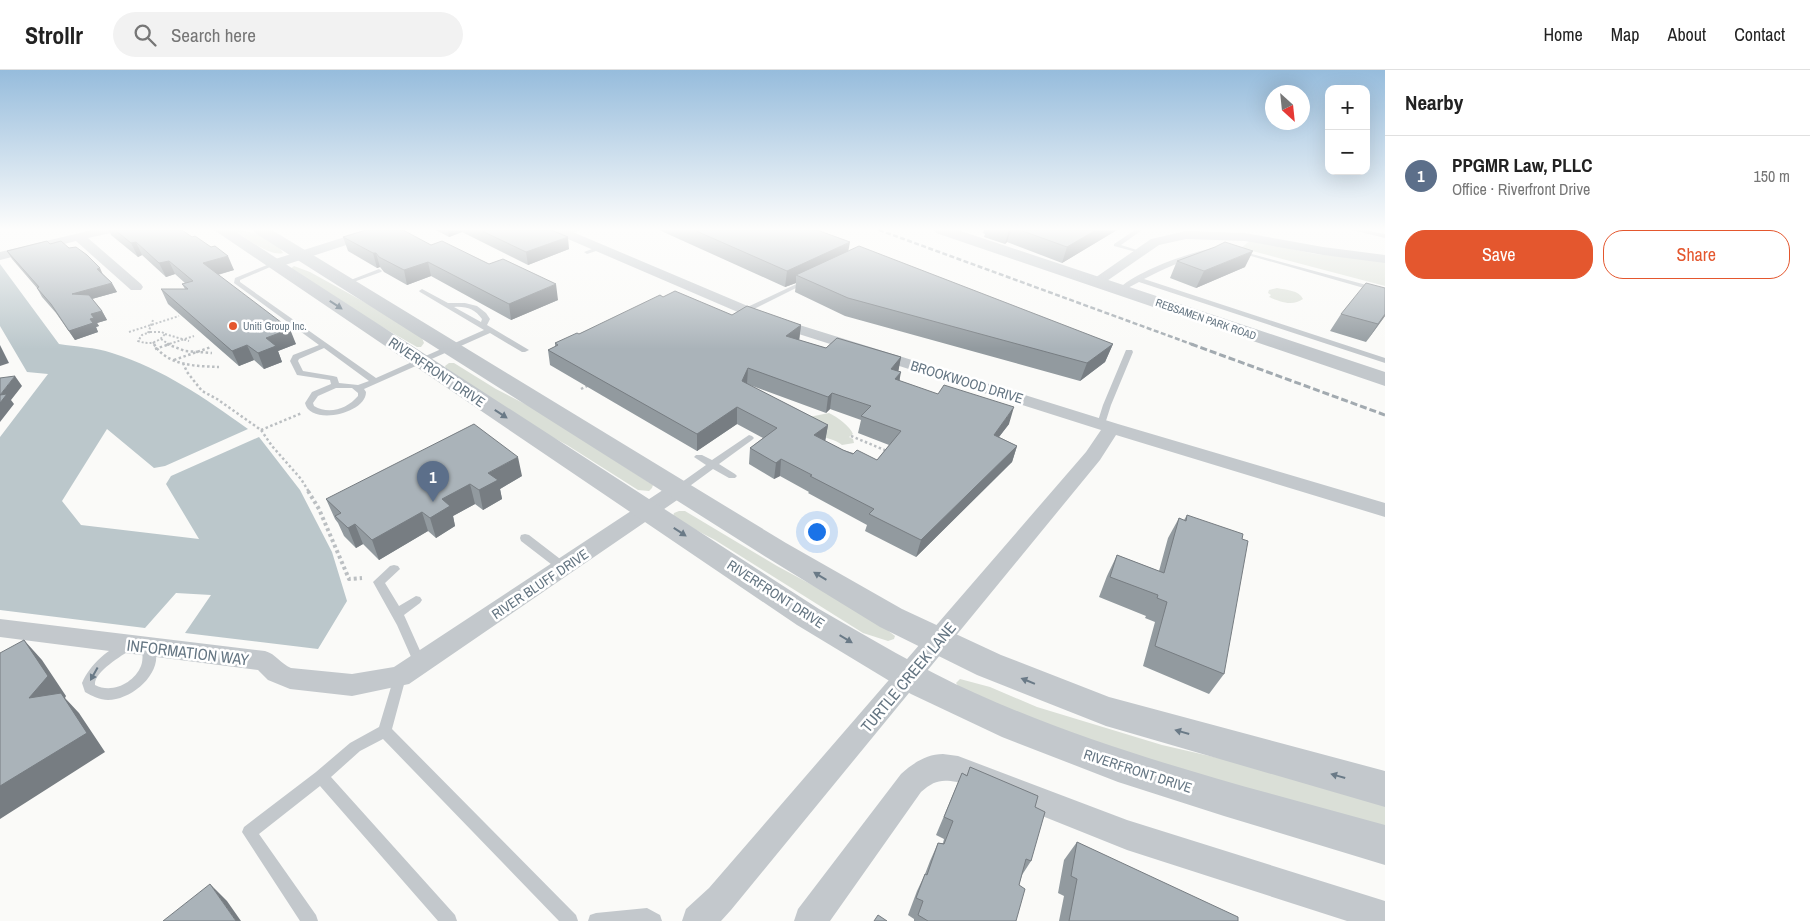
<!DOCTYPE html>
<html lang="en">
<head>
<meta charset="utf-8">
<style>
	:root { --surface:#fff; --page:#f2f2f2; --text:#222; --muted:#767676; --line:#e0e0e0; --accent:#e4572e }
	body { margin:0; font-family:"Archivo Narrow",sans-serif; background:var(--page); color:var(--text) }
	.controls { position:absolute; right:15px; top:15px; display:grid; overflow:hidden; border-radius:10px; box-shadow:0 5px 20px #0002 }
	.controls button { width:45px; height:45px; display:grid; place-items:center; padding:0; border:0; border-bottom:1px solid var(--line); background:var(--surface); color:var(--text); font:25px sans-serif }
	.compass { position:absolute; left:1265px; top:15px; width:45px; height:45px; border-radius:50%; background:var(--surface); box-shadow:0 5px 20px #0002; rotate:153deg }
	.you { position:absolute; left:816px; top:461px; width:18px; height:18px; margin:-12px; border:4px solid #fff; border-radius:50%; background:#1a73e8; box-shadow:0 0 0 8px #1a73e833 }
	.badge { display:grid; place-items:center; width:32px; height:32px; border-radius:50%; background:var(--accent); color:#fff; font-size:16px; font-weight:700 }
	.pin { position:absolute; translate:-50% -41px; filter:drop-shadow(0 1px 2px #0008) }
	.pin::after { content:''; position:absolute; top:26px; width:18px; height:15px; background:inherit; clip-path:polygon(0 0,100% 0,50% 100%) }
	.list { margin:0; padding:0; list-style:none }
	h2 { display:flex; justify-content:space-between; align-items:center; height:65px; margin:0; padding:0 20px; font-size:21px }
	h2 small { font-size:16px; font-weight:400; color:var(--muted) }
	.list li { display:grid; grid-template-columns:32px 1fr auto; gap:15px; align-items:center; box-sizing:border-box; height:80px; padding:0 20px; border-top:1px solid var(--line) }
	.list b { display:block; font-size:19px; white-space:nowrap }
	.list p { margin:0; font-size:16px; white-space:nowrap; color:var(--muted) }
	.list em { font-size:16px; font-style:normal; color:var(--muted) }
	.actions { display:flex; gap:10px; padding:15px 20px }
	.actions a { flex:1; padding:11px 0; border:1px solid var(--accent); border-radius:20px; text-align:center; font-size:18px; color:var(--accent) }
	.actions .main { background:var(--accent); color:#fff }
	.icon { flex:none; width:28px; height:28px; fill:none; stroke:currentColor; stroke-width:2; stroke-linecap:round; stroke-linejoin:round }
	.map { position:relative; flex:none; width:1385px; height:851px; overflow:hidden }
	header { display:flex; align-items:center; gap:30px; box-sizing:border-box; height:70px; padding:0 25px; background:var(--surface); border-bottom:1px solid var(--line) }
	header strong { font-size:24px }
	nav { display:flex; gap:28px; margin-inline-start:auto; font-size:18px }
	.search { width:350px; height:45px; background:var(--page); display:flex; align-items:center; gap:12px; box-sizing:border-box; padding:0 18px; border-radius:28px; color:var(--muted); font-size:19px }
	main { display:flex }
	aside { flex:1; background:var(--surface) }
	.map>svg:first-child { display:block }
	.green { fill:#dadfd7 }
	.water { fill:#bbc7cb }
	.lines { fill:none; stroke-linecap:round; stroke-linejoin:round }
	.path-far2 { stroke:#bbbfc2; stroke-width:2; stroke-dasharray:2 2; stroke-linecap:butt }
	.path-far1 { stroke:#bbbfc2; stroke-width:2.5; stroke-dasharray:2.5 2.5; stroke-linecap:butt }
	.path { stroke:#bbbfc2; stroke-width:4; stroke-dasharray:3 3; stroke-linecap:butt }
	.service { fill:#c3c8cc; fill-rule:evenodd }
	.minor { fill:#c3c8cc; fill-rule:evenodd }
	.tertiary { fill:#c3c8cc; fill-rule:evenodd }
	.rail-far1 { stroke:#a2aab0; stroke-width:2.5; stroke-dasharray:5 2.5; stroke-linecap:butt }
	.rail { stroke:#a2aab0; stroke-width:3; stroke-dasharray:7 3; stroke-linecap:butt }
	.wall { fill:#929a9f; fill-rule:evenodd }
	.shaded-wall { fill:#777d82 }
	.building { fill:#aab3b9; stroke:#777d82; fill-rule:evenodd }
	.oneway { fill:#6a7a87 }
	.poi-dot { fill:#e4572e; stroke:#fff; stroke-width:2 }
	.labels { text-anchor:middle; stroke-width:5; stroke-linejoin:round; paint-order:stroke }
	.far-street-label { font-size:11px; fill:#657683; stroke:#fff }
	.far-poi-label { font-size:11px; fill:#657683; stroke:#fff; text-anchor:start }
	.street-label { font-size:14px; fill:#657683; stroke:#fff }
	.near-street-label { font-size:16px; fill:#657683; stroke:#fff }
</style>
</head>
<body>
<header>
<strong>Strollr</strong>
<div class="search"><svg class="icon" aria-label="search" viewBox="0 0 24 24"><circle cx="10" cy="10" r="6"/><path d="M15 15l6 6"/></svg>Search here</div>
<nav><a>Home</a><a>Map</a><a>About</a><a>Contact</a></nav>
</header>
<main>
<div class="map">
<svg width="1385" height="851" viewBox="0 0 1385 851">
	<rect width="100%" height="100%" fill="#fafaf8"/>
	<path class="green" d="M233 160C249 160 275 167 283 183 270 187 245 167 233 160Z
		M1251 170 1315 184 1385 191V216L1241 178Z
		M294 196 310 202 386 244 422 268 424 273 421 277H417L337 231 290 199Z
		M1277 218C1286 220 1299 220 1303 229 1292 237 1279 231 1269 227L1271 225 1268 223 1269 220Z
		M449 293H454L496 319 533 338 653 415 652 418 649 421 638 420 567 375 511 345 447 301 445 296Z
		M829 343C837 347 850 356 853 364L849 367 853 369 854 373 842 375C837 370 822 367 814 363L809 347Z
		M679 441H685L777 496 868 545 895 566 894 569 888 571 863 563 715 470 675 449 673 446 674 443Z
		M960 609 990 617 1037 637 1162 675 1266 699 1385 731V765L1113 685 959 617 956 613Z"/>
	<path class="water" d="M0 194 59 274C76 277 95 277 112 283 165 300 203 327 248 359L165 396 154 398 107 359 62 431 81 455 199 469 166 414 171 406 259 367 300 420 332 482 347 531 318 579 185 563 211 525 176 523 145 558 0 540V367L48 304 27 302 0 256Z"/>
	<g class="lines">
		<path class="path-far2" d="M129 262 179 246
			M150 262H162L165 264C158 273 149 275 138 271L142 265Z
			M148 263 153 250
			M165 264 189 271
			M161 269 170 275
			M153 272 155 275
			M166 275 194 266"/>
		<path class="path-far1" d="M154 274C167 296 196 296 219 297
			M167 274 185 281 212 283
			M155 279 170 274
			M174 290 211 277
			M183 293 187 302 202 321 217 329 261 360 272 376 301 409 309 422
			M581 319 589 315
			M261 360 302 343
			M851 366 887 381"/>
		<path class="path" d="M308 421 319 439 349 509 362 508"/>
		<path class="service" d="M572 160H580L569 165 564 164Z
			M1135 160H1142L1121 175 1140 181V183L1114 176V174Z
			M1352 160H1364L1385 164V168Z
			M600 176 602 177V179L587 184 584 182Z
			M1220 177 1222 178V180C1194 186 1169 196 1144 209L1385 288V293L1139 212 1122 221 1117 220C1137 201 1191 181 1220 177Z
			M1237 180 1385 220V224L1237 182Z
			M272 193 277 194 240 210V212L376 308 484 260 420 222 419 221 422 219 448 233H465L477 236 486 243 490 249 487 255 529 280 525 282H522L490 263 364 319 366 322C366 344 310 356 305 333L312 322 331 314 330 310 297 305 290 291 293 285 319 275 234 213 235 208ZM454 237C466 236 475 239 482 249L481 252ZM324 278 369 311 358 315 339 313 337 307 333 306 303 301 298 291 299 289ZM336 318H352L358 323V326C347 339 329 345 314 336L313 333 318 326Z
			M379 199 382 201 381 202 348 214 343 213Z
			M805 210 810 211 748 242 741 240Z
			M1126 280H1132L1133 282 1111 335 1105 354 1101 357 1098 356 1097 354 1103 335Z
			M749 365 752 366 754 368 752 370 719 394 735 404 737 406 735 408H729L713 399 683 421H675L674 419 675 417 706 395 694 387 696 385H702L712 390Z
			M525 464 529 465 568 495 570 498 568 501H560L521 471 520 468 521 465Z
			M394 495 398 496 400 499 385 513 399 536 416 526 420 527 422 530 420 533 404 545 426 594 424 598 420 599 416 598 397 555 373 512 390 496Z
			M128 571 132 573 134 576 132 579C121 586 94 602 95 615 112 624 134 613 141 596 144 589 141 580 145 574L149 572 153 574C167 600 133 630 108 630 100 630 92 626 85 622L82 613C90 594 109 578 128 571Z
			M400 602 404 603 406 607 392 659 576 845 578 851H559L383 669 360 681 331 707 455 845 457 851H438L320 716 259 764 316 845 318 851H300L242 762 244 757 316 702 350 673 379 657 394 607 396 603Z
			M647 838 660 845 662 851H588L590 845 596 843Z"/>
		<path class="minor" d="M92 160H113L111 163 88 168 141 214 143 217 141 220H131L76 171 0 190V182Z
			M367 160H385L383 163 279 197H269L267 194 269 191Z
			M552 160H568L750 237 793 253 1118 354 1385 433V447L1116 365 1100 390 731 840 721 851H682L686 839 709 818 1086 382 1101 360 783 259 740 243 554 163Z
			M1186 161 1245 163 1323 177 1385 185V193L1323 185 1245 171 1186 169 1159 175 1101 215H1091L1089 212 1151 169Z
			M679 413 686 414 689 419 686 424 409 614 352 626 290 619 268 610 258 600 0 567V549L265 581C276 584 281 594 291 598L352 604 394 597 672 414Z
			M943 684 958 686 1127 750 1385 831V851H1347L1127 780 957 712C940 709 934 711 921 722L830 851H794L798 839 901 704C913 693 927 684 943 684Z"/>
		<path class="tertiary" d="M214 160H233L819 539C870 568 921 599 975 623 1106 682 1247 717 1385 755V795L1224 746 1118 712 1002 667 911 624 797 555Z
			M253 160H272L786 473 902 539 1001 585 1109 627 1385 701V737L1106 656 977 605 880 557 766 487 255 163Z
			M934 160H958L1385 302V316L936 163Z"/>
		<path class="rail-far1" d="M879 160 1194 275"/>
		<path class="rail" d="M1191 274 1385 345"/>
	</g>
	<path class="wall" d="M109 160H182L234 200 218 205 296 274 278 281 282 292 264 299 254 290 239 296 168 234 161 219H185L182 214 185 213 175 204 166 207 142 185 138 187 111 165Z
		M436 160H551L569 179 528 195 462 162 449 167Z
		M659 160H817L848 181 1113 274 1105 292 1080 311 845 246 795 222 796 213 785 217Z
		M984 160H1117L1062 193 1007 172 1005 174 984 167 985 164 983 163Z
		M343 167 431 175 558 230 511 250 431 206 407 215 384 202 380 197 377 198 348 181Z
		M50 174 69 178 104 205 117 222 92 229 102 241 107 250 97 253 99 256 96 257 98 262 75 270 56 243 42 227 37 218 12 189 7 181Z
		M1177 191 1245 197 1196 218 1170 208Z
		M663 227 732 245 801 255 799 270 826 278 901 287 898 301 900 311 1009 354 999 367 1017 376 1012 392 916 487 865 461 867 455 808 423 809 422 780 406 774 409 749 394 750 378 763 368 737 354 697 381 550 295 548 280 555 277V273L579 264ZM747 314 826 343 830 339 861 350 858 363 889 375 877 390 843 380 825 371 828 355Z
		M1341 244 1385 246 1366 272 1330 261Z
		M522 406 500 419 502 429 483 440 475 434 453 446 455 456 436 468 428 461 379 490 363 474 356 478 344 466 338 453 335 449 326 429Z
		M1187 445 1224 604 1209 624 1143 596 1155 552 1145 548 1146 546 1099 527 1107 506 1117 485 1159 501 1168 468 1179 448 1184 450Z
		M970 697 1035 737 1031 791 1022 805 1019 815 1016 851H914V849L908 845 917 821 925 804 930 791 938 773H943L944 769 936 765 962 703 967 705Z
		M1077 772 1238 851H1059L1064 826 1058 823 1064 790Z"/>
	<path class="shaded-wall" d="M448 160H462V162L449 167Z
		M1009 160H1011L1007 172 1005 174Z
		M1096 160H1117L1062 193 1067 177Z
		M568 167 569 179 528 195 526 182Z
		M136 172 142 185 138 187 131 173Z
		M850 172 847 188 796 205V213L785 217 787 201Z
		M1253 181 1245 197 1196 218 1204 201Z
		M373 183H376L380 197 377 198Z
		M228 186 234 200 209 207 203 193Z
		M169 191 175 204 166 207 159 193Z
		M428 192 431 206 407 215 404 200Z
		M100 198 104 207 97 199Z
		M112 213 117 222 77 233 72 224Z
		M556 214 558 230 511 250 509 234Z
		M102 241 107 250 97 253 99 256 96 257 98 262 75 270 69 261 90 249 91 244Z
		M1385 244V246L1366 272 1378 254Z
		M801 255 799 271 786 266Z
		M290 259 296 274 278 281 282 292 264 299 258 283 266 268Z
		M1113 274 1105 292 1080 311 1087 293Z
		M0 275 9 293 0 296Z
		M247 275 254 290 239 296 232 281Z
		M901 287 898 303 891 299Z
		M748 298 747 314 742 311Z
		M901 302 898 318 895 309Z
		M15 306 22 316 11 330 14 334 0 352V325Z
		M832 323 830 339 826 343 828 327Z
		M737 337V354L697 381V364Z
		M1014 337 1009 354 988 381 994 365Z
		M828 355 825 372 814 365Z
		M1017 376 1012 392 916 487 921 470Z
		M518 387 522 406 500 419 502 429 483 440 479 420 488 403Z
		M781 389 780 406 774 409 776 393Z
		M470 414 475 434 453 446 455 456 436 468 430 448 442 429Z
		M422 442 428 461 379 490 372 470Z
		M355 454 363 474 356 478 348 458Z
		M24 570 42 590 66 626 65 628 79 643 105 682 0 749V716L29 628Z
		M210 814 227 831 241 851H236Z"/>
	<path class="building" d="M115 160H182L192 167 195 166 211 177 215 176 228 186 203 193 290 259 266 268 276 276 258 283 247 275 232 281 161 219H188L182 214 193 211 169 191 159 193 136 172 131 173Z
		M366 160H403L431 175 442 171 489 194 503 189 556 214 509 234 428 192 404 200 379 187 376 183H373L343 167Z
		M480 160H551L568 167 526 182Z
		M694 160H817L850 172 787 201Z
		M1020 160H1096L1067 177Z
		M47 171 50 174 61 171 69 178 76 177 87 185 100 198 97 199 112 213 72 224 89 225 102 241 91 244 94 248 90 249 93 253 69 261 51 234 37 218 39 217 7 181Z
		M1225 172 1253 181 1204 201 1177 191 1215 177Z
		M859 176 1113 274 1087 293 848 228 796 205Z
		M1366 213 1385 218V244L1378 254 1341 244Z
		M675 221 732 245 747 236 801 255 786 266 826 278 837 268 901 287 891 299 901 302 895 309 938 324 944 315 1014 337 994 365 1017 376 921 470 869 444 874 439 810 406 812 405 781 389 776 393 750 378 777 358 737 337 697 364 548 280 558 275 555 273 577 263 579 264 660 225 663 227ZM748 298 828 327 832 323 871 336 861 346 901 361 877 390 857 380 853 384 843 380 814 365 828 355 742 311Z
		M15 306 0 325V308Z
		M7 324 0 333V325Z
		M474 354 518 387 488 403 498 410 479 420 470 414 442 429 450 436 430 448 422 442 372 470 355 454 348 458 335 446 341 443 326 429Z
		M1187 445 1243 464 1242 469 1248 471 1224 604 1155 576 1167 532 1157 528 1158 525 1110 507 1117 485 1164 503 1179 448 1186 451Z
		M24 570 48 606 29 628 61 623 87 663 0 716V583Z
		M970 697 1038 726 1035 737 1045 742 1031 791 1026 789 1019 815 1025 819 1016 851H928L918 845 923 831 916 828 925 804 927 805 938 773 944 774 953 751 944 747 962 703 967 706Z
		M1077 772 1238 847V851H1069L1077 809 1071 806Z
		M210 814 236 851H163Z
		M878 845 887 851H874Z"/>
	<defs><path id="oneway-solid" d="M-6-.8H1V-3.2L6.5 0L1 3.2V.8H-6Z" transform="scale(1.25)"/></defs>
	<g class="oneway">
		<use href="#oneway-solid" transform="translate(336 235) rotate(33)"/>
		<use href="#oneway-solid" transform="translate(501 344) rotate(33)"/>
		<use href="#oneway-solid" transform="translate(680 462) rotate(33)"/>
		<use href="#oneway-solid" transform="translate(820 506) rotate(-149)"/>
		<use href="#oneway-solid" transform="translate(846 569) rotate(31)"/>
		<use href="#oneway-solid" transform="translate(94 604) rotate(119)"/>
		<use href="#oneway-solid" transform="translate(1028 611) rotate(-158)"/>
		<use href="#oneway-solid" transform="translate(1182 662) rotate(-164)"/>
		<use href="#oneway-solid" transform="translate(1338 706) rotate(-164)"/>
	</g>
	<linearGradient id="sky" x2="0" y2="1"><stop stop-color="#96bcdc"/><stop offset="0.57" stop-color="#fdfdfc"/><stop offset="1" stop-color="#fdfdfc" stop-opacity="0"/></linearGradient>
	<rect width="1385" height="279" fill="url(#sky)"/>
	<circle class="poi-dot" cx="233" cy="256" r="5"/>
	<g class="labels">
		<g class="far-street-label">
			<text transform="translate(1206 249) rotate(19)" y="4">REBSAMEN PARK ROAD</text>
		</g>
		<g class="far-poi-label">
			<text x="243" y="260">Uniti Group Inc.</text>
		</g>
		<g class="street-label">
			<text transform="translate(437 302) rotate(34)" y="5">RIVERFRONT DRIVE</text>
			<text transform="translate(967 312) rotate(17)" y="5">BROOKWOOD DRIVE</text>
			<text transform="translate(540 514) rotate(-34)" y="5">RIVER BLUFF DRIVE</text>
			<text transform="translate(776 524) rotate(33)" y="5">RIVERFRONT DRIVE</text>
			<text transform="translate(1138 701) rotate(18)" y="5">RIVERFRONT DRIVE</text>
		</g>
		<g class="near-street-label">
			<text transform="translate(188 582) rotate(7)" y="6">INFORMATION WAY</text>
			<text transform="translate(908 607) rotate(-50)" y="6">TURTLE CREEK LANE</text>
		</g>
	</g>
</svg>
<div class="controls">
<button>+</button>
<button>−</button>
</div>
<svg class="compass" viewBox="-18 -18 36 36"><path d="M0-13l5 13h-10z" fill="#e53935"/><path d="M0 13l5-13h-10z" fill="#767676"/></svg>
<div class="you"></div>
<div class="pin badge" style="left:433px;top:432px;background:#5c6f8a">1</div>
</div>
<aside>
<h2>Nearby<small></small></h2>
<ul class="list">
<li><span class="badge" style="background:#5c6f8a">1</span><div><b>PPGMR Law, PLLC</b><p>Office · Riverfront Drive</p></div><em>150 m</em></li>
</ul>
<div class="actions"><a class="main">Save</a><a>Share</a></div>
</aside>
</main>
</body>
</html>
